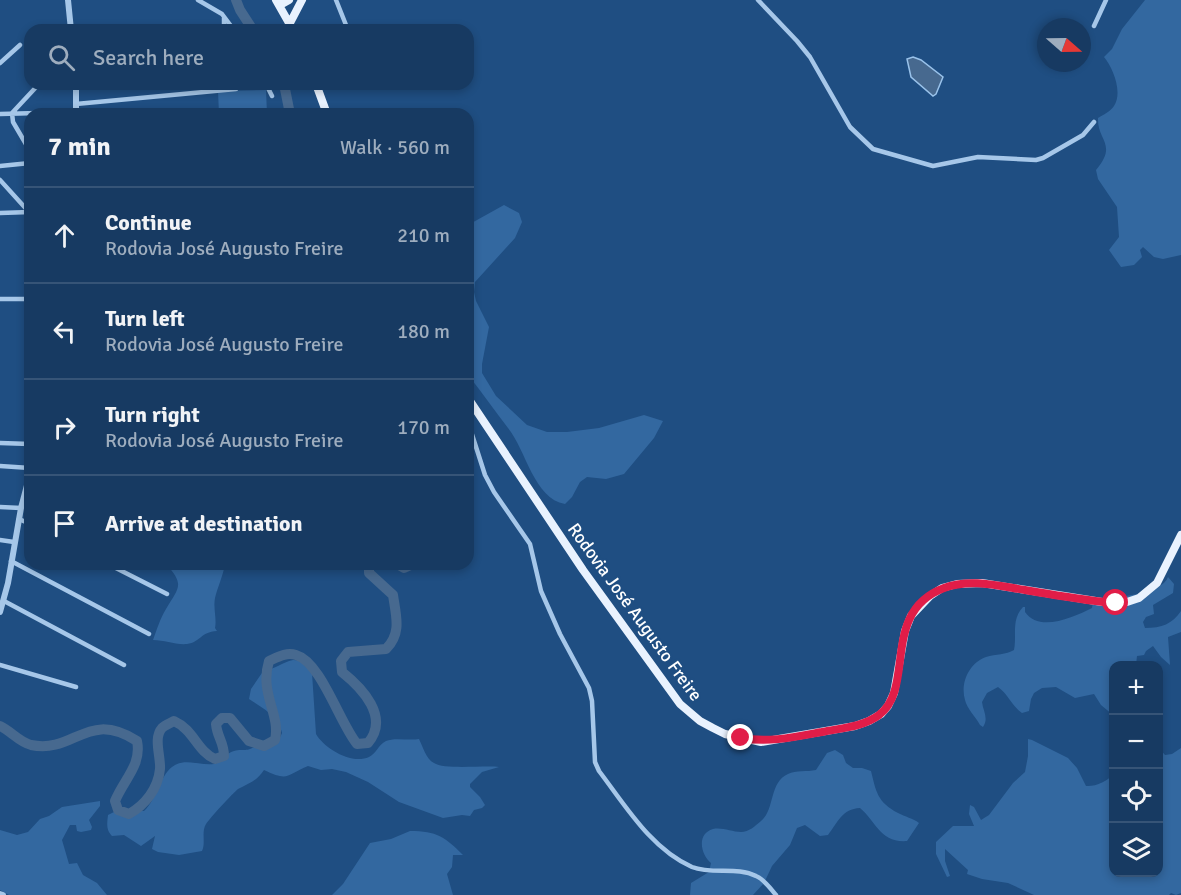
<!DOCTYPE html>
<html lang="en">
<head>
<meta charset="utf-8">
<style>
	:root { --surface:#173a62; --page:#204168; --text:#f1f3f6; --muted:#9eadbe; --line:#365477 }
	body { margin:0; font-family:Signika,sans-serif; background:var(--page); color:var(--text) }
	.controls { position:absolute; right:18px; bottom:18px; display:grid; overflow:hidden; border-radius:12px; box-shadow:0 3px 9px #0003 }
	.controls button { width:54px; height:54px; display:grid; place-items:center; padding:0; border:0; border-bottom:2px solid var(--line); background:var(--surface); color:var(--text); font:30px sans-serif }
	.compass { position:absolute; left:1037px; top:18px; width:54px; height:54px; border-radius:50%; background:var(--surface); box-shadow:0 3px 9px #0003; rotate:110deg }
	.stop { position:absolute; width:18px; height:18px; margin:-14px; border:4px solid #e11d48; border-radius:50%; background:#fff }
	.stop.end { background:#e11d48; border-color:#fff; box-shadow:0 2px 6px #0008 }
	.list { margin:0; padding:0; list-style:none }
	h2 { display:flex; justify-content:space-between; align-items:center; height:78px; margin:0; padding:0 24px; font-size:26px }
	h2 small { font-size:20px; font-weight:400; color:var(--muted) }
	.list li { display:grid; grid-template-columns:39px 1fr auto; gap:18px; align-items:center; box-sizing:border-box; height:96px; padding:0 24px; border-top:2px solid var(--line) }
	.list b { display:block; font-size:22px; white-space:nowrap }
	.list p { margin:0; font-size:20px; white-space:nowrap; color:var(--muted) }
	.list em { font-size:20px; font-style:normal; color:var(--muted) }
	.icon { flex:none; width:33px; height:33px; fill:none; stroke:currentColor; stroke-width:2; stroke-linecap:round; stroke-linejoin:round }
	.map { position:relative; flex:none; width:1181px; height:895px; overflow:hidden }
	.search { position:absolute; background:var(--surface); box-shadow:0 3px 9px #0003; left:24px; top:24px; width:450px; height:66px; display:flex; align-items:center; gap:15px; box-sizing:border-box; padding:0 21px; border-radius:18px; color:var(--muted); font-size:22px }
	.panel { position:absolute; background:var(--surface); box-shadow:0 3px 9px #0003; left:24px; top:108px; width:450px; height:462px; border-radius:18px }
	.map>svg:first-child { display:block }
	.green { fill:#3368a0 }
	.water { fill:#47698f; stroke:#99c2ea; stroke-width:1.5 }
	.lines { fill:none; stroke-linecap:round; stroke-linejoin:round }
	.river { stroke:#47698f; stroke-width:10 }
	.minor { stroke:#a6c7e9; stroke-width:4.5 }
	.tertiary { stroke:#a6c7e9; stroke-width:6 }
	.primary { stroke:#e9f2fe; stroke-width:8 }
	.route { stroke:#e11d48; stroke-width:8 }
	.labels { text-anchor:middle; stroke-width:4.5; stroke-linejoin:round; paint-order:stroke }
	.street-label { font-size:18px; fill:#fff; stroke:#1f4e82 }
</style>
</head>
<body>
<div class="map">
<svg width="1181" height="895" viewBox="0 0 1181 895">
	<rect width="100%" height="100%" fill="#1f4e82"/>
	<path class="green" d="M1145 0H1181V255L1163 259 1154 257 1143 247 1140 250 1142 257 1134 265 1121 267 1109 250 1119 237 1117 207 1098 179 1096 170C1118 144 1097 141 1098 118 1103 115 1111 111 1114 106 1123 92 1113 68 1104 57L1112 49 1122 29Z
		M266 90 267 114H219L218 91Z
		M504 205 519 213 522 222 515 238 475 282 474 292 476 301 489 327 482 364V373L496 396 527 425 547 432H567L599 428 644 415 663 421 654 438 624 474 606 479 587 477 580 482 572 497 565 504C534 499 526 450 508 428 494 410 482 392 468 375V225Z
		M166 564H225C223 576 218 586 215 598 213 608 217 619 215 628L217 631C200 632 201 642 187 644 175 645 165 640 153 640 157 629 160 619 166 609 179 587 185 585 166 564Z
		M1168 577 1174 584 1173 593 1153 605 1154 614 1146 617 1143 622 1145 628C1162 628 1172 624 1181 611V632L1168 637 1170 665 1161 657 1153 646 1146 651 1144 655 1137 656 1136 665 1114 666 1113 715 1101 705 1094 694 1075 698 1056 687 1042 688 1034 693 1031 699 1029 711 1022 713C1011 705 1008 694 998 687L987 693 982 702C983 711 989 718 983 727L980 725C976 717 967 709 965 700 960 683 969 663 986 657 996 654 1006 655 1014 650 1017 634 1011 620 1023 607H1025V612C1039 633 1074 617 1092 608L1093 602 1096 600C1112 598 1163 594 1168 577Z
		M293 660 306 661 312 673 316 734C324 748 351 765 369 757 376 754 378 745 386 741 395 737 409 741 419 739 423 747 426 759 434 763 444 770 486 765 499 767L482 772 470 784V787L480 797 485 805 482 808 474 810 470 816 462 815 443 818 399 802 368 782 346 772 332 769 321 770 308 766C286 775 289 782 264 770 257 781 249 783 238 789 233 793 210 818 206 824 201 832 206 843 202 851L179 855 158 852 152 849 155 836 141 846 124 835 112 836C106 830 107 824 108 815L116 811H144C157 799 160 776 172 767 184 757 200 766 214 764 222 762 226 753 234 751 243 748 245 753 256 746H264L278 742 282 733C279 716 262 708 249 699L251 689 264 670C275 670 282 662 293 660Z
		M1028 739 1032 740 1068 758 1077 768 1086 786C1095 787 1108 781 1113 774L1114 872H1158L1159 748 1165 755 1172 754 1181 748V893L1176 895 1171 893 1169 895H1034L1008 883 982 879 967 874 968 870 945 849V861L950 876 947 877 936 854V842L953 826H974L969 814 970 805 974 807 981 820 989 815 1013 783 1025 772 1028 756Z
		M835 750 843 755 846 763 853 768H862L871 771C876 791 877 802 898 813 905 817 913 818 919 823L907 841C880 843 876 821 860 808 842 809 838 822 828 835L820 836 805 825 797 828 790 845 772 866 764 883 753 895H690L691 883 709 872 711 863C701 855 696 834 713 829 722 827 732 832 741 832 749 832 755 826 761 821 775 810 769 782 788 774 796 770 807 772 816 770L827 753Z
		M100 801V806L89 820 92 827 91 830 81 832 77 831 76 825H70L62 840 69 864 77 863 83 875 97 883 107 895H9L0 890V830L17 835 28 832 40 819 49 816 62 807Z
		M410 831C437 831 445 837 463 855H453L452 867 447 874 453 895H332L343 884 370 843 391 839Z"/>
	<path class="water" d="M913 57 921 60 943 77 936 94 933 96 911 77 907 59Z"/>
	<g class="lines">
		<path class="river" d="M236 0 240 10 253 30
			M284 84 290 114
			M397 564 404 568 413 564
			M0 726C11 731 19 742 31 745 75 754 87 709 137 741 142 765 124 779 115 801L118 810 129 814C145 805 158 789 160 769 161 757 153 738 162 728 165 725 171 723 174 721 194 730 197 751 215 759L224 756C224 742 217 737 216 724L222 718H230L249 741 264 746 275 740C281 714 259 694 269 661 278 657 286 652 296 655 321 662 340 724 357 744L368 743C390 717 362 688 342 672L341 661 348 652 386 649C402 633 396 616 393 595L369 573V564"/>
		<path class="minor" d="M198 0 222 14 234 30
			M336 0 348 30
			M758 0 797 41 810 57 850 127 873 149 933 166 978 157 1036 160 1043 158 1083 135 1094 122
			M224 18V30
			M1094 26 1106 0
			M0 63 20 45
			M266 84 272 96
			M76 104 236 89
			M0 114 76 112
			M30 151 13 122 12 113 39 84
			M0 166 30 163
			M0 180 29 212
			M0 213 30 212
			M0 299H30
			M468 422 485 475 494 492 530 544 541 591 560 634 589 688 592 701 595 762 599 771C625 805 651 849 692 867 713 875 737 866 756 876 764 879 770 888 776 895
			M0 443 30 444
			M0 466 30 468
			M0 507 21 508
			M19 519 30 524
			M0 540 14 542
			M11 561 149 634
			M108 564 167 594
			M4 601 124 665
			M0 665 76 687"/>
		<path class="tertiary" d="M68 0 71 30
			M76 84V114
			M0 612 8 583 21 508 30 474
			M0 894 3 895"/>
		<path class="primary" d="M276 0 293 30
			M280 5 289 0
			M290 23 302 0
			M316 84 327 114
			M468 398 583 570 680 704 700 721 713 728 725 734 761 742 855 726 869 721 881 714 888 706 894 693 905 631 911 616 930 596 942 588 957 584 982 583 1102 602H1127L1139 598 1157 583 1181 535"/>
	</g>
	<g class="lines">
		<path class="route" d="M741 738C769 743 795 737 822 732 841 728 863 727 879 715 916 687 880 612 944 588 970 578 999 586 1025 590 1056 595 1086 601 1116 603"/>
	</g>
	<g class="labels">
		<g class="street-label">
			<text transform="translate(635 612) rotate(54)" y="6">Rodovia José Augusto Freire</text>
		</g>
	</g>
</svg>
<div class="controls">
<button>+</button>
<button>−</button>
<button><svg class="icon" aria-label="locate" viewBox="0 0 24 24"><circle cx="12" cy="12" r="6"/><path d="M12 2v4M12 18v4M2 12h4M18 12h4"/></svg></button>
<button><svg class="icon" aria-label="layers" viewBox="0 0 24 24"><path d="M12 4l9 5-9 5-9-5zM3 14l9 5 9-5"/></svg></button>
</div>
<svg class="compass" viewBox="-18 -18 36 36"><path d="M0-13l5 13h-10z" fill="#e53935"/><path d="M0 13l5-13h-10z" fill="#9eadbe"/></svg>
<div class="stop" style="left:1116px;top:603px"></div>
<div class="stop end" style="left:741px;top:738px"></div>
<div class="search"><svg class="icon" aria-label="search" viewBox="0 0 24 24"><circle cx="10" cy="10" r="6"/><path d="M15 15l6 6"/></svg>Search here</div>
<section class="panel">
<h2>7 min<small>Walk · 560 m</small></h2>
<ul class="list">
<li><svg class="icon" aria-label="ahead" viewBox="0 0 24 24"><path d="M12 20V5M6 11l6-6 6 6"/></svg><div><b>Continue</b><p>Rodovia José Augusto Freire</p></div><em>210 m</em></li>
<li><svg class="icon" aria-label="left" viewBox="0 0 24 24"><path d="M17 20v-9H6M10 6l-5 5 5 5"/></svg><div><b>Turn left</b><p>Rodovia José Augusto Freire</p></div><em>180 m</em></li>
<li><svg class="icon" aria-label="right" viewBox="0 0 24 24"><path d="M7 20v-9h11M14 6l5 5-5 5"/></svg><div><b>Turn right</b><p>Rodovia José Augusto Freire</p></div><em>170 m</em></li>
<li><svg class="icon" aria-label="arrive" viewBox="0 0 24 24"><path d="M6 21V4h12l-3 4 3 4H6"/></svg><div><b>Arrive at destination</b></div></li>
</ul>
</section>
</div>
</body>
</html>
